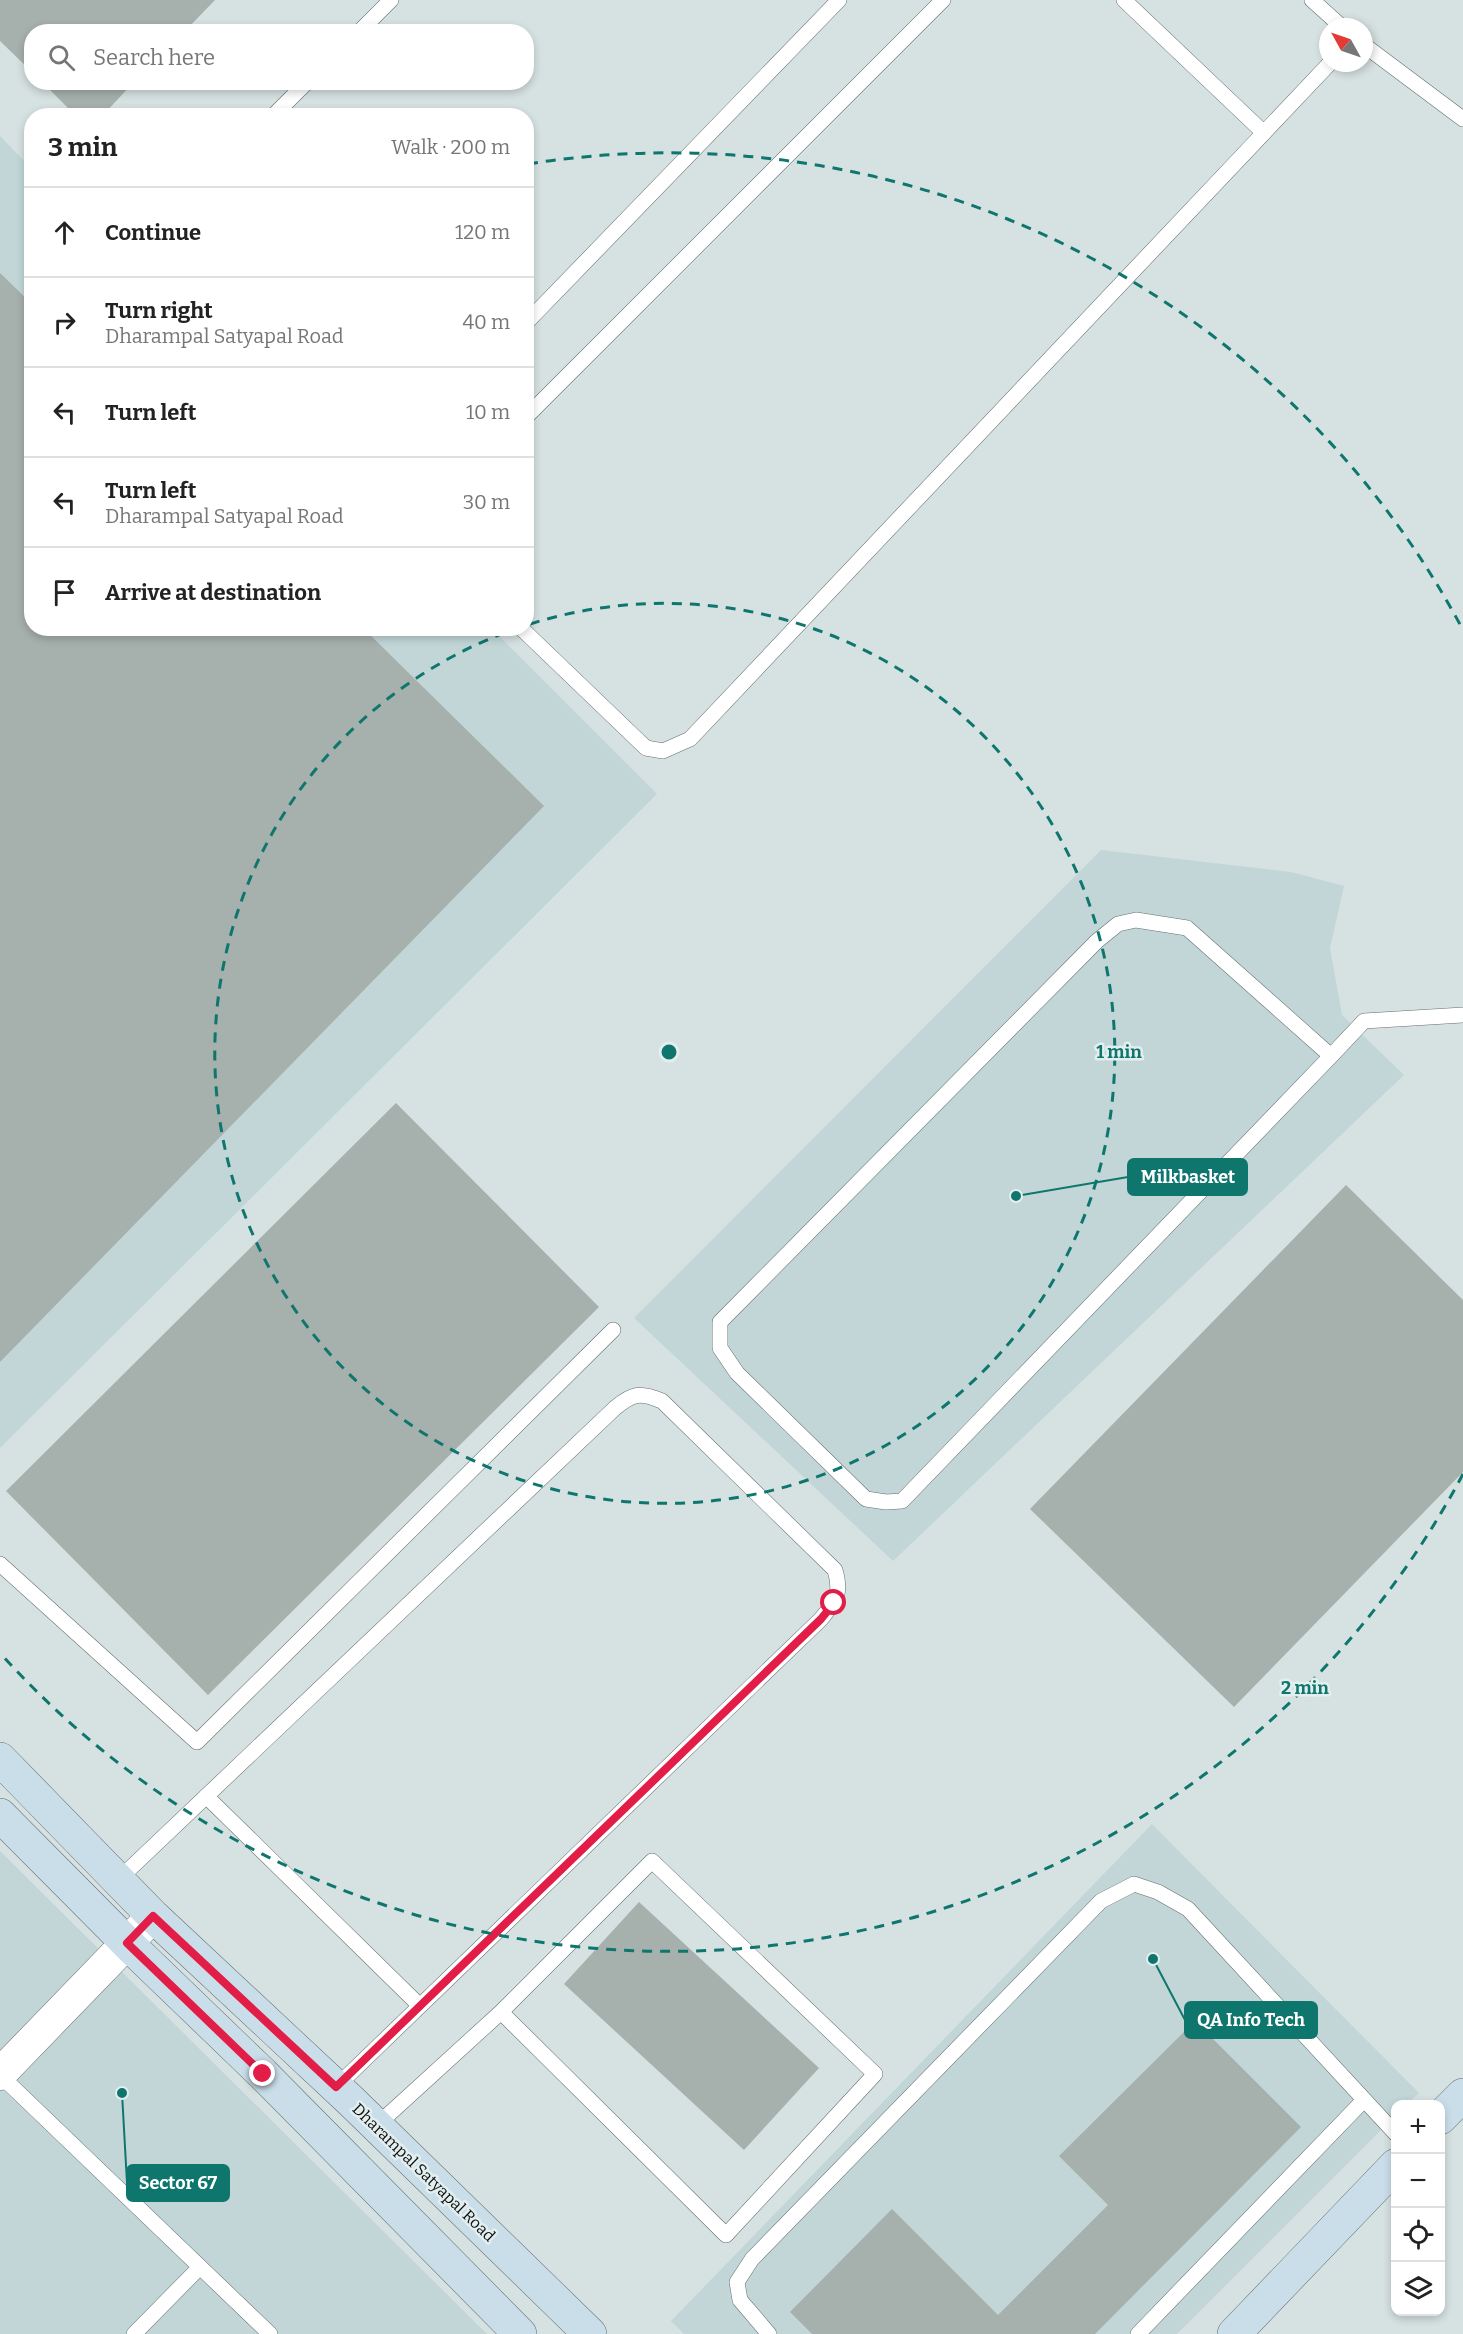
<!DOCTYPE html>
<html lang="en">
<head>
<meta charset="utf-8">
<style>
	:root { --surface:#fff; --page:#f2f2f2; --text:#222; --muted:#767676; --line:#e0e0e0 }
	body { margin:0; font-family:Bitter,serif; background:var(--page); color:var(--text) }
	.controls { position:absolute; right:18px; bottom:18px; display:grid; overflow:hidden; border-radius:12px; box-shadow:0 3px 9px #0003 }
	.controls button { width:54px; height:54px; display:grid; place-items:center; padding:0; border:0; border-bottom:2px solid var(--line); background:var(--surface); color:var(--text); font:30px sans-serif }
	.compass { position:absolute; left:1319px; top:18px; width:54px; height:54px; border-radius:50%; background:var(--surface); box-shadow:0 3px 9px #0003; rotate:310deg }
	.stop { position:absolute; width:18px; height:18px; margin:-14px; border:4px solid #e11d48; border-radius:50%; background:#fff }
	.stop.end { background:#e11d48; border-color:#fff; box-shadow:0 2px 6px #0008 }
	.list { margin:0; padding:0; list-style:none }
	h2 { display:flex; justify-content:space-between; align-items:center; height:78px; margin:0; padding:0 24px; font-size:26px }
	h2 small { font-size:20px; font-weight:400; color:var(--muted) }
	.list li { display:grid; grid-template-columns:39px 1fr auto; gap:18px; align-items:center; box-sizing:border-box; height:90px; padding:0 24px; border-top:2px solid var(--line) }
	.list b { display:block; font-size:22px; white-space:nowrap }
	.list p { margin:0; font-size:20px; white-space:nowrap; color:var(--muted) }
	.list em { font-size:20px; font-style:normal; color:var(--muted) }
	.icon { flex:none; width:33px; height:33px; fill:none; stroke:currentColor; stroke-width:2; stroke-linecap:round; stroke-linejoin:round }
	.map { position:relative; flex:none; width:1463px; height:2334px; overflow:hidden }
	.search { position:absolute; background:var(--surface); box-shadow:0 3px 9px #0003; left:24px; top:24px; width:510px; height:66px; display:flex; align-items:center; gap:15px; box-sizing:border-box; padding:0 21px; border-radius:24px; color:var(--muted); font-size:22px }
	.panel { position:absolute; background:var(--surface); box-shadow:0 3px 9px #0003; left:24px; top:108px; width:510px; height:528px; border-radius:24px }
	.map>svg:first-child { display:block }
	.built { fill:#c2d6d8 }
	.building { fill:#a6b0ac }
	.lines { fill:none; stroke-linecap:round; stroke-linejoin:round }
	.lane-casing { stroke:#656e6f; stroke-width:16 }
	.street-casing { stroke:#656e6f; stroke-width:33 }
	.secondary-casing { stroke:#656e6f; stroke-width:34 }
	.lane { stroke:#fff; stroke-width:15 }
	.street { stroke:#fff; stroke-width:32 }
	.secondary { stroke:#cadeea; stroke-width:33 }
	.route { stroke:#e11d48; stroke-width:8 }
	.ring { fill:none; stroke:#0f766e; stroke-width:3; stroke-dasharray:10 8 }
	.labels { text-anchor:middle; stroke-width:5; stroke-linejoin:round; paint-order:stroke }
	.street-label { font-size:16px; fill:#0d1011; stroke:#e3eeef }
	.centre { fill:#0f766e; stroke:#e3eeef; stroke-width:3 }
	.ring-label { font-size:18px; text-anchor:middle; font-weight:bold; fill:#0f766e; stroke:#e3eeef; stroke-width:5; stroke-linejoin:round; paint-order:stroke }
	.leader { fill:none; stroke:#0f766e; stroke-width:2 }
	.callout-dot { fill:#0f766e; stroke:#e3eeef; stroke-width:2 }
	.callout { fill:#0f766e; stroke:#0f766e; stroke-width:2 }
	.callout-label { font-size:18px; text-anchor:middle; font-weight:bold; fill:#fff }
</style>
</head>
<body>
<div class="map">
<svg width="1463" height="2334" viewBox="0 0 1463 2334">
	<rect width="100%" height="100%" fill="#d6e1e2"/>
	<path class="built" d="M0 136 31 168 32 628 492 629 657 794 0 1448Z
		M1101 850 1291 872 1344 886 1330 948 1342 1015 1404 1075 893 1561 634 1318Z
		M1152 1824 1419 2093 1407 2104H1396L1395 2116 1177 2334H684L671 2321Z
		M0 1851 487 2334H0Z"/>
	<path class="building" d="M0 0H215L184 32H32V72L0 41Z
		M42 82H134L102 116H76Z
		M0 273 32 304V628H363L544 806 0 1362Z
		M396 1103 599 1307 208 1695 6 1491Z
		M1346 1185 1463 1300V1472L1234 1707 1030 1509Z
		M639 1902 819 2068 744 2150 564 1984Z
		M1195 2021 1301 2127 1095 2334H812L790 2312 892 2209 998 2315 1108 2205 1059 2156Z"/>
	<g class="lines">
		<g class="lane-casing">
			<path id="lane" d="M1124 0 1264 133
				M1312 0 1342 27
				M359 32 391 0
				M1364 45 1463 119
				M273 116 307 82
				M526 323 839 0
				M526 417 943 0
				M521 628 646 748 663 751 690 739 1330 63
				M1331 1056 1187 928 1136 920 1118 924 1097 941 720 1322V1348L737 1373 866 1499 886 1502 902 1501 1331 1056 1364 1021 1463 1015
				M0 1564 197 1742 613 1330
				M206 1796 420 2006
				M118 1880 615 1408C633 1393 640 1392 662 1401L835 1570C842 1594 836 1601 821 1619L336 2087
				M0 2075 270 2334
				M376 2126 501 2012 726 2235 875 2074 652 1861 501 2012
				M134 2334 200 2267
				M769 2334 740 2300 737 2282 752 2259 1101 1901 1134 1884 1158 1892 1188 1909 1396 2134
				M1138 2334 1364 2100"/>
		</g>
		<g class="street-casing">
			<path id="street" d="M0 2074 153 1916"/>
		</g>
		<g class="secondary-casing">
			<path id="secondary" d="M0 1759 153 1916 350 2100 590 2334
				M0 1815 127 1943 263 2074 520 2334
				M1440 2118 1463 2095
				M1234 2334 1396 2165"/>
		</g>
		<use href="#lane" class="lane"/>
		<use href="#street" class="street"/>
		<use href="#secondary" class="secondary"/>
	</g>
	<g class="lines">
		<path class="route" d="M263 2074 127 1943 153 1916 336 2087 821 1619 834 1603"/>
	</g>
	<g class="ring">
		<path d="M530 624A450 450 0 1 1 515 629"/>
		<path d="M1463 1474A899 899 0 0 1 1 1654M528 164A899 899 0 0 1 1463 630"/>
	</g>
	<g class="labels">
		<g class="street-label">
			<text transform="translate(424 2172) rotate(44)" y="6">Dharampal Satyapal Road</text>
		</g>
	</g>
	<circle cx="669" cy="1052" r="9" class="centre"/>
	<g class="ring-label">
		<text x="1119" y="1058">1 min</text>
		<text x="1305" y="1694">2 min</text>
	</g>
	<path class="leader" d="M1016 1196L1128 1177M1153 1959L1185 2020M122 2093L127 2183"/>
	<g class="callout-dot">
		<circle cx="1016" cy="1196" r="6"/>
		<circle cx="1153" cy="1959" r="6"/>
		<circle cx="122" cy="2093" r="6"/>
	</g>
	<g class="callout">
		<rect x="1128" y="1159" width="119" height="36" rx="6"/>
		<rect x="1185" y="2002" width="132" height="36" rx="6"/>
		<rect x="127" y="2165" width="102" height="36" rx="6"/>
	</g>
	<g class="callout-label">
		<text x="1188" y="1183">Milkbasket</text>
		<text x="1251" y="2026">QA Info Tech</text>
		<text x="178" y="2189">Sector 67</text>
	</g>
</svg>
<div class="controls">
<button>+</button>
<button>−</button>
<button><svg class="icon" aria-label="locate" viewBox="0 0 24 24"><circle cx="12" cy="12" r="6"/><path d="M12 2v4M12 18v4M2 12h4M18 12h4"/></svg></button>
<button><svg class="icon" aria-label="layers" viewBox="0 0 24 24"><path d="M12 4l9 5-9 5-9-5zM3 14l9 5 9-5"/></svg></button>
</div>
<svg class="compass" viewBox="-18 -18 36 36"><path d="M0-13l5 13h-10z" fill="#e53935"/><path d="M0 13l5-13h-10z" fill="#767676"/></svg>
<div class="stop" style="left:834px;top:1603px"></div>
<div class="stop end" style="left:263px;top:2074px"></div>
<div class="search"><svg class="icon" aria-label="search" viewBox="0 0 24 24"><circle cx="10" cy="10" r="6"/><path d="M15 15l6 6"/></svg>Search here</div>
<section class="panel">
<h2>3 min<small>Walk · 200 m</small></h2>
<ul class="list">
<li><svg class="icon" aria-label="ahead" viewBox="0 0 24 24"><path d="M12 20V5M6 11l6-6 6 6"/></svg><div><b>Continue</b></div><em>120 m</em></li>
<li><svg class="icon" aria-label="right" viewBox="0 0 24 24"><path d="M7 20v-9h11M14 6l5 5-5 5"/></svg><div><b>Turn right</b><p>Dharampal Satyapal Road</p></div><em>40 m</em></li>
<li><svg class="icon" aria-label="left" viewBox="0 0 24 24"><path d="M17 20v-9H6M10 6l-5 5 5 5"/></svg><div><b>Turn left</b></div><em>10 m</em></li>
<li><svg class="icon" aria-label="left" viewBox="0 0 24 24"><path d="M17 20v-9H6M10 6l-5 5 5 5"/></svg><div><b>Turn left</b><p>Dharampal Satyapal Road</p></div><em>30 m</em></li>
<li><svg class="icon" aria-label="arrive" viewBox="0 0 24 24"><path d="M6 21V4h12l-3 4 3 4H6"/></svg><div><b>Arrive at destination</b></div></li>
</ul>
</section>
</div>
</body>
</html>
